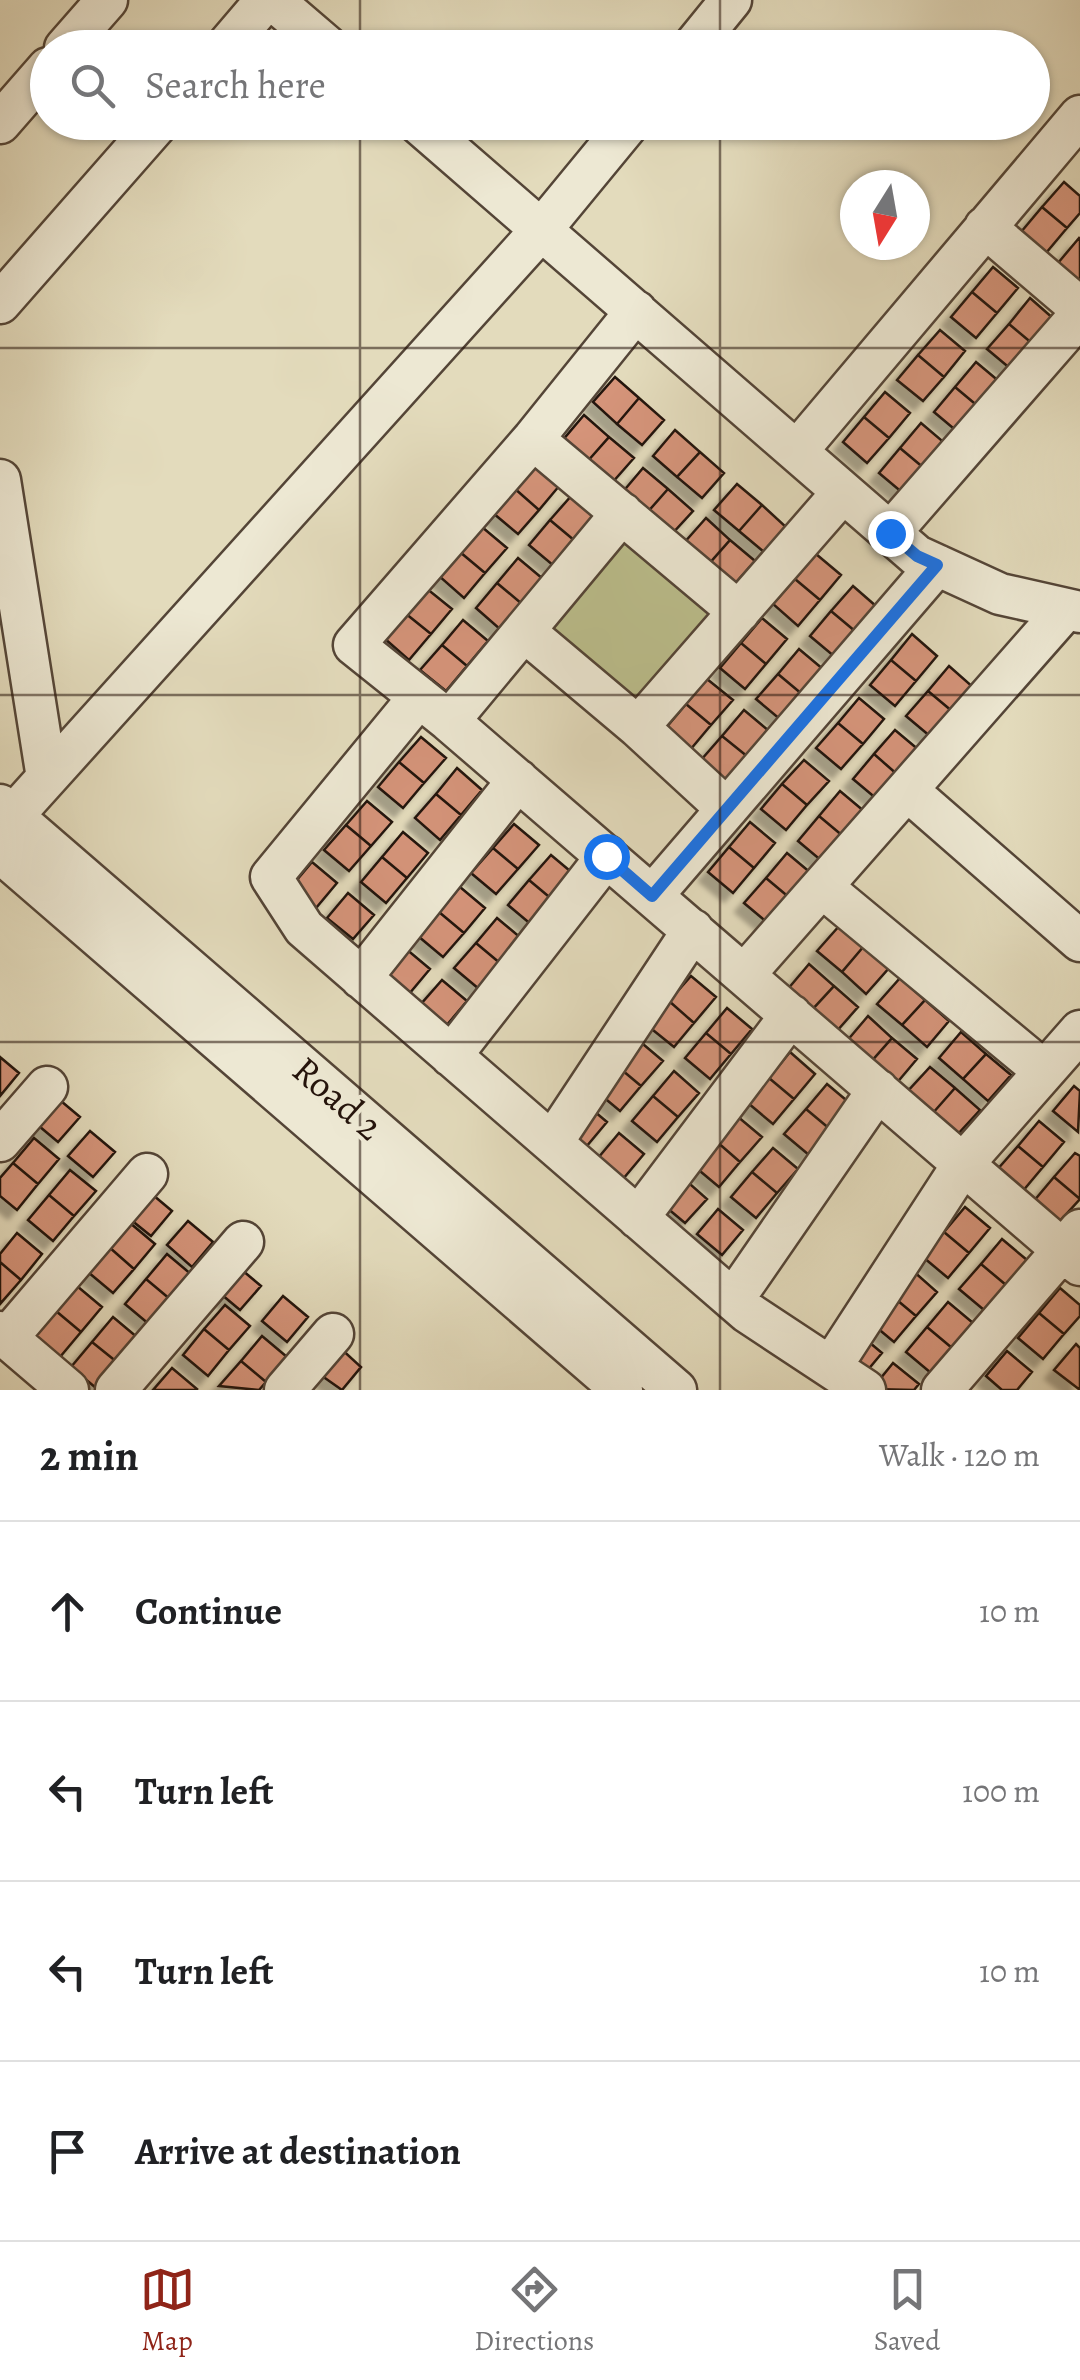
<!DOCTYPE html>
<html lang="en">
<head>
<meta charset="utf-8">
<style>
	:root { --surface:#fff; --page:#f6f6f6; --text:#202124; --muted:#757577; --line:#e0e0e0; --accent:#8f2418 }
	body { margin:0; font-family:Alegreya,serif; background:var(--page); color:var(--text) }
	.compass { position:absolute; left:840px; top:170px; width:90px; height:90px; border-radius:50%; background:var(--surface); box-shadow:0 2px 8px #0004; rotate:191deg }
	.stop { position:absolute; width:30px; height:30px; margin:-22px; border:8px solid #1a73e8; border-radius:50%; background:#fff }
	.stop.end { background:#1a73e8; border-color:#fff; box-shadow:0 2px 10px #0008 }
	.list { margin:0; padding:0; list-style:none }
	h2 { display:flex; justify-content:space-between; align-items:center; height:130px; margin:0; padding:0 40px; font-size:42px }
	h2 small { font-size:32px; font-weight:400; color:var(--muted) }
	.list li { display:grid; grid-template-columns:65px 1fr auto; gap:30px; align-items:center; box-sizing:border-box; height:180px; padding:0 40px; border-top:2px solid var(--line) }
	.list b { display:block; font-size:38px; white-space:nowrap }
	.list em { font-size:32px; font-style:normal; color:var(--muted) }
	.icon { flex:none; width:55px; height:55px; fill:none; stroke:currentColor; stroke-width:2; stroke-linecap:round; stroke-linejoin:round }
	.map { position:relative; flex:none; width:1080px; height:1390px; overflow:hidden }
	.search { position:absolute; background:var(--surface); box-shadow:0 2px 8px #0004; left:30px; right:30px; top:30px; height:110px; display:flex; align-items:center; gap:25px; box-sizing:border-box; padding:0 35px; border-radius:55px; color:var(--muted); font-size:38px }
	.sheet { height:850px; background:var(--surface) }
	nav { display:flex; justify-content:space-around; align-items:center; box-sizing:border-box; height:140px; border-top:2px solid var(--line); background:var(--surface); font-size:28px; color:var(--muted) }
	nav a { display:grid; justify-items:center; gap:5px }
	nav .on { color:var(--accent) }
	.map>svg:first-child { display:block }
	.green { fill:#bbbe8c; stroke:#70684c; stroke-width:2.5 }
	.building { fill:#d5947a; stroke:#24130b; stroke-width:2.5; filter:url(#shadow) }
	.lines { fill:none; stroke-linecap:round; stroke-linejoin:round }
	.minor-casing { stroke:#544537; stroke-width:45 }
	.minor { stroke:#ede8d3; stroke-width:40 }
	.route { stroke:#1a73e8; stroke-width:12 }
	.grid { fill:none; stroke:#24130b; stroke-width:2.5; stroke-opacity:0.55 }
	.labels { text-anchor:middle; stroke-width:8; stroke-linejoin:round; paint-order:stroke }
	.street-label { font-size:38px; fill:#24130b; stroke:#ede8d3 }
</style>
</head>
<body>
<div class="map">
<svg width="1080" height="1390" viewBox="0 0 1080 1390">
	<defs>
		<filter id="shadow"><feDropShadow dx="-9" dy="9" stdDeviation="2.5" flood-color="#0004"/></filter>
	</defs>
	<rect width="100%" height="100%" fill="#e3dbbc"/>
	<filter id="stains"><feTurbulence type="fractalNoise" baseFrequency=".002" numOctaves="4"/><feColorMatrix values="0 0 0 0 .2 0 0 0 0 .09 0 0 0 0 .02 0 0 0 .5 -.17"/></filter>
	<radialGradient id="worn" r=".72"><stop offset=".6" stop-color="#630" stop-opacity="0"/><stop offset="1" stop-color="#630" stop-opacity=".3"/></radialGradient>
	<path class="green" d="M624 536 715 612 638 704 547 627Z"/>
	<path class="building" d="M1064 182 1080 196V213L1067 228 1042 207Z
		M1042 207 1067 228 1046 253 1021 232Z
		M1079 238 1080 239V282L1058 263Z
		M993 267 1018 288 997 313 972 292Z
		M972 292 997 313 976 338 951 317Z
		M1030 298 1055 320 1034 345 1009 324Z
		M1009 324 1034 345 1012 370 987 349Z
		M940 330 965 351 944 377 918 355Z
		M918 355 944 377 923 401 897 380Z
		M976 362 1001 383 980 408 955 387Z
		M615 377 639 398 617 424 593 402Z
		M955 387 980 408 959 433 934 412Z
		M885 392 910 413 889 438 864 417Z
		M639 398 664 420 642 445 617 424Z
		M584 415 609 437 586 463 562 441Z
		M864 417 889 438 867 463 843 442Z
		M921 423 947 445 925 469 900 448Z
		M675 430 700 452 677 477 653 456Z
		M609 437 634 458 611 484 586 463Z
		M900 448 925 469 904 494 879 473Z
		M700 452 724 473 702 498 677 477Z
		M535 464 560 485 539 510 514 488Z
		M643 468 668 489 645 515 621 494Z
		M737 484 762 505 739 531 714 510Z
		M514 488 539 510 518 534 493 513Z
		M668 489 693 511 670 536 645 515Z
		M572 495 597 516 575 541 550 520Z
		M762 505 786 527 764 552 739 531Z
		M706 518 730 540 708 565 683 544Z
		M550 520 575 541 554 566 529 545Z
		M482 527 507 548 485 573 460 552Z
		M730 540 755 561 732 587 708 565Z
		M460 552 485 573 464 598 439 576Z
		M816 554 841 575 820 600 795 579Z
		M518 558 543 579 522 604 497 583Z
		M795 579 820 600 798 626 773 604Z
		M497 583 522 604 501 630 476 608Z
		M853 586 877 607 856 632 831 611Z
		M426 588 452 609 431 634 405 613Z
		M831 611 856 632 835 657 810 636Z
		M405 613 431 634 409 660 384 638Z
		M762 618 787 639 766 664 741 643Z
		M463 620 488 641 467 666 442 645Z
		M912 634 937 656 916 681 891 660Z
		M741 643 766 664 745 689 720 668Z
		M442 645 467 666 446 691 420 670Z
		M799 649 824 670 803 695 778 674Z
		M891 660 916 681 895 706 870 685Z
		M949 666 974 688 953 712 928 691Z
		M778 674 803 695 781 720 756 699Z
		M707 679 733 700 711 725 686 704Z
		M928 691 953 712 931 737 906 716Z
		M859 698 884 719 863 744 838 723Z
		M686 704 711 725 690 750 665 729Z
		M744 710 769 731 748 757 722 736Z
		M838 723 863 744 841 769 816 748Z
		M895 730 920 751 899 776 874 754Z
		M722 736 748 757 727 782 701 760Z
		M421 737 446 758 424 783 399 762Z
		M874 754 899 776 878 800 853 779Z
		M804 760 829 781 807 805 782 784Z
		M399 762 424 783 403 808 378 787Z
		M457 768 482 790 461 815 436 794Z
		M782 784 807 805 786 830 761 809Z
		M840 791 865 812 844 837 819 816Z
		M436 794 461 815 440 840 415 818Z
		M367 801 392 822 371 846 346 825Z
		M819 816 844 837 823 862 798 841Z
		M750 822 775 843 754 868 729 847Z
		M514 824 539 845 518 869 493 848Z
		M346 825 371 846 349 871 324 850Z
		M403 832 428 853 407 878 382 857Z
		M729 847 754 868 733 893 708 872Z
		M493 848 518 869 496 894 471 873Z
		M787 853 812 874 791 899 766 878Z
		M551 855 576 876 554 901 529 880Z
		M382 857 407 878 386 903 361 882Z
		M312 862 337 883 316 908 291 887Z
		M766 878 791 899 769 924 744 903Z
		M529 880 554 901 533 926 508 905Z
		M460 887 485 908 464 933 439 912Z
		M348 893 374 915 353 939 327 918Z
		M439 912 464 933 443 957 418 936Z
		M497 918 522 939 501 964 476 943Z
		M840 925 864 946 842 972 817 951Z
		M476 943 501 964 479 989 454 968Z
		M864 946 889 968 866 994 842 972Z
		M405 948 430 969 409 994 384 973Z
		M809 964 834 986 811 1011 787 990Z
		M691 976 716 997 694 1023 669 1001Z
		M900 978 925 1000 902 1025 877 1004Z
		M442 980 467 1001 446 1026 421 1004Z
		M834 986 858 1007 836 1032 811 1011Z
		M925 1000 949 1021 927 1047 902 1025Z
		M669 1001 694 1023 674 1047 648 1026Z
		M727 1008 752 1029 731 1054 706 1033Z
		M868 1016 892 1038 870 1063 846 1042Z
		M961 1032 986 1054 963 1079 939 1058Z
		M706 1033 731 1054 710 1079 685 1058Z
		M892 1038 917 1059 895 1085 870 1063Z
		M637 1039 663 1061 641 1086 616 1065Z
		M790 1052 815 1074 794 1099 769 1078Z
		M986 1054 1011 1075 988 1101 963 1079Z
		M0 1057 19 1073 0 1096Z
		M616 1065 641 1086 620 1111 595 1090Z
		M930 1067 955 1088 932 1114 907 1092Z
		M674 1071 699 1093 678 1117 653 1096Z
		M769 1078 794 1099 773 1124 748 1103Z
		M827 1084 852 1105 831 1130 806 1109Z
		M1074 1086 1080 1091 1078 1132 1053 1111Z
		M955 1088 980 1110 957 1135 932 1114Z
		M55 1096 80 1117 58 1142 33 1121Z
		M653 1096 678 1117 657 1142 632 1121Z
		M582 1101 607 1122 586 1147 561 1126Z
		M806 1109 831 1130 809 1155 784 1134Z
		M737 1116 762 1137 740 1162 716 1141Z
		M1039 1121 1064 1142 1043 1167 1018 1146Z
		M90 1131 115 1152 93 1177 68 1156Z
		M619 1133 644 1154 623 1179 598 1158Z
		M34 1138 59 1159 38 1184 13 1163Z
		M716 1141 740 1162 719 1187 694 1166Z
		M1018 1146 1043 1167 1022 1192 996 1171Z
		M773 1148 798 1169 777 1193 752 1172Z
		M1075 1153 1080 1156V1199L1054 1177Z
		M13 1163 38 1184 17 1210 0 1196V1178Z
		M70 1170 96 1191 74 1216 49 1195Z
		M752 1172 777 1193 756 1218 731 1197Z
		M682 1177 707 1199 685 1223 660 1202Z
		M1054 1177 1080 1199 1058 1223 1033 1202Z
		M147 1190 172 1211 151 1236 125 1215Z
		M49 1195 74 1216 53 1241 28 1220Z
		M965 1207 990 1228 969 1253 944 1232Z
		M718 1209 743 1230 722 1255 697 1234Z
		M188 1221 213 1242 192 1267 167 1245Z
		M130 1223 155 1244 134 1269 109 1247Z
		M944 1232 969 1253 948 1278 923 1257Z
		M17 1233 42 1254 21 1280 0 1262V1254Z
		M1002 1239 1027 1260 1006 1285 981 1264Z
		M109 1247 134 1269 113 1293 88 1272Z
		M167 1254 192 1275 171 1300 146 1279Z
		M0 1262 21 1280 0 1304Z
		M981 1264 1006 1285 984 1310 959 1289Z
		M236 1265 261 1286 240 1310 215 1289Z
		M912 1270 937 1292 916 1316 891 1295Z
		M146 1279 171 1300 150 1325 125 1304Z
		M77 1286 102 1307 81 1332 56 1311Z
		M1060 1288 1080 1305V1316L1064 1334 1039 1313Z
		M891 1295 916 1316 894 1342 869 1321Z
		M283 1296 308 1317 287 1342 262 1321Z
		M948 1302 973 1323 952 1348 927 1327Z
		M225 1305 250 1326 229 1350 204 1329Z
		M56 1311 81 1332 60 1357 34 1335Z
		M1039 1313 1064 1334 1043 1359 1018 1338Z
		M113 1317 138 1338 118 1363 92 1342Z
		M927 1327 952 1348 931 1373 906 1352Z
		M204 1329 229 1350 208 1376 183 1355Z
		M857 1332 882 1353 861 1378 835 1357Z
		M262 1336 287 1357 266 1382 241 1361Z
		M92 1342 118 1363 96 1388 71 1367Z
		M1076 1344 1080 1348V1390L1054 1370Z
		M337 1345 361 1367 342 1390 315 1371Z
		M1007 1351 1032 1372 1017 1390H1002L986 1376Z
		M241 1361 266 1382 259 1390 219 1386Z
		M893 1363 919 1384 914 1390 872 1389Z
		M172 1368 197 1389 196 1390H153Z"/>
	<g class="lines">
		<g class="minor-casing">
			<path id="minor" d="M273 0 329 48
				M65 48 107 0
				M225 48 266 0
				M692 48 731 0
				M417 122 917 556 1000 594 1080 612
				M0 123 48 68
				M985 227 1080 308
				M0 303 159 122
				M636 311 533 439 354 645 449 721 1080 1265
				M533 439 739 612
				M797 451 1080 116
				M0 480 47 778
				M890 533 1080 315
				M524 631 638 727
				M419 697 271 877 304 928 747 1312 865 1390
				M449 721 622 513
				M907 790 1080 941
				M0 805 676 1390
				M727 809 638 727 843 492
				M0 830 542 229 630 122
				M0 852 622 1390
				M822 887 1044 1071
				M652 896 937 565
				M744 975 1066 609
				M361 978 518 780
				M451 1056 607 856
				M0 1141 47 1087
				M552 1143 693 930
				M638 1218 791 1015
				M733 1300 878 1090
				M0 1332 68 1390
				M7 1338 147 1174
				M831 1367 963 1164 1080 1031
				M116 1390 243 1242
				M285 1390 333 1334
				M942 1390 1080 1230"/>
		</g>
		<use href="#minor" class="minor"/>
	</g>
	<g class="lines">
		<path class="route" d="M606 856 652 896 937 565 917 556 890 533"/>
	</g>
	<path class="grid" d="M360 0V48M720 0V48M360 122V1390M720 122V1390M0 348H1080M0 695H1080M0 1042H1080"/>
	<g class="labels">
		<g class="street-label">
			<text transform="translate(338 1098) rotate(41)" y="13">Road 2</text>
		</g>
	</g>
	<rect width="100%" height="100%" filter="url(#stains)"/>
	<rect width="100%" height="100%" fill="url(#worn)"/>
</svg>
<svg class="compass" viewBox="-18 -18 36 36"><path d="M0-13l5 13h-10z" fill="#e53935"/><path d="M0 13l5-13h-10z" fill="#757577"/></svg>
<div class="stop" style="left:606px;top:856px"></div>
<div class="stop end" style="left:890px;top:533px"></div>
<div class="search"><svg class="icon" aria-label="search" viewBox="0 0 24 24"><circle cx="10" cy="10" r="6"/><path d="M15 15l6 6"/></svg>Search here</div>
</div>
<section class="sheet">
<h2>2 min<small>Walk · 120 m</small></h2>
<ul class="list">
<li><svg class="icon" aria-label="ahead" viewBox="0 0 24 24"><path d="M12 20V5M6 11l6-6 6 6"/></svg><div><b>Continue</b></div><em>10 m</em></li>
<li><svg class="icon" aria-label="left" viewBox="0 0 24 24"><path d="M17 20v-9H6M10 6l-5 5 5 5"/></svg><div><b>Turn left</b></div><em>100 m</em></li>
<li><svg class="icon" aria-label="left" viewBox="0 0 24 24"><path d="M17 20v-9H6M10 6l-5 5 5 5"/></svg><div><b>Turn left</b></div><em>10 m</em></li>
<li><svg class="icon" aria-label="arrive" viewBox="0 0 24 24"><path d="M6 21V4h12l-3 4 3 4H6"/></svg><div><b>Arrive at destination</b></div></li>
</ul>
</section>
<nav>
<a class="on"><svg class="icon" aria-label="map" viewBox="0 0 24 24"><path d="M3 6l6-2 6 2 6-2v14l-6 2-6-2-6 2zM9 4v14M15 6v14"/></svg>Map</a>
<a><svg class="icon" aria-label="directions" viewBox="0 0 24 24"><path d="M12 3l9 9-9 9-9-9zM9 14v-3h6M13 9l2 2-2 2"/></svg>Directions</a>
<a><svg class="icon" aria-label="saved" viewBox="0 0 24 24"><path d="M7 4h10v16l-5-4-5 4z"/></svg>Saved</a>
</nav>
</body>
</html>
